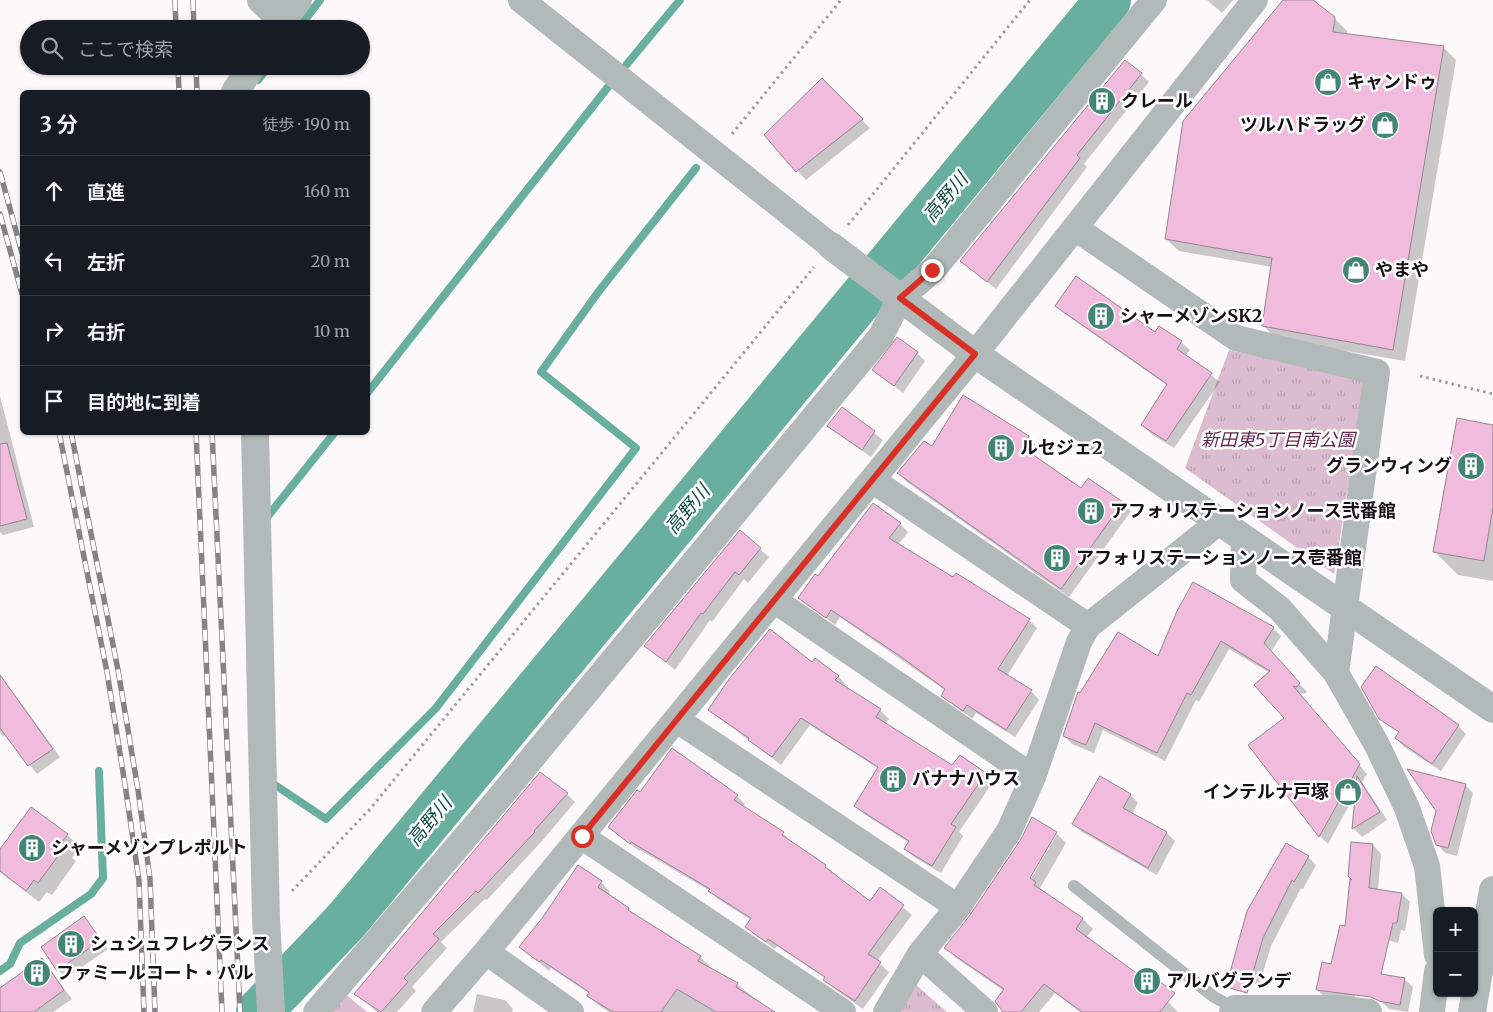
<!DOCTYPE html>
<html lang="ja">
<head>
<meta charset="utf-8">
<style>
	:root { --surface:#171b24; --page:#242831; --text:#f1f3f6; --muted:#9ea1a6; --line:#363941 }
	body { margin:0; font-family:Merriweather,"Noto Sans JP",serif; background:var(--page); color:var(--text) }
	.controls { position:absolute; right:15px; bottom:15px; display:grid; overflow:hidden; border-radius:8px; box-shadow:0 1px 4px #0004 }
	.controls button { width:45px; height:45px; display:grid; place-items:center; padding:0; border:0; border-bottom:1px solid var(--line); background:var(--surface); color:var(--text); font:25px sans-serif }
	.stop { position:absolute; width:15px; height:15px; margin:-11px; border:4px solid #d93025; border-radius:50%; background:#fff }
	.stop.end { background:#d93025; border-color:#fff; box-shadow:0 1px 5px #0008 }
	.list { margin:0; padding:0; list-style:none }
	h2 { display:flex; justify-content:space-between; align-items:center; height:65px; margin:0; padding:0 20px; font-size:21px }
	h2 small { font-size:16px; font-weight:400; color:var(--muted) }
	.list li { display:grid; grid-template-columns:32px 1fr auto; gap:15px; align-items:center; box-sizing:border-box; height:70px; padding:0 20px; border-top:1px solid var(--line) }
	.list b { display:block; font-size:19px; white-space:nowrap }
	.list em { font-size:16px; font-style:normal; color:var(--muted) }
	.icon { flex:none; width:28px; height:28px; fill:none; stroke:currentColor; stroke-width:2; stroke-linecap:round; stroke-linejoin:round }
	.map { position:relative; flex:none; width:1493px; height:1012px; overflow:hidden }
	.search { position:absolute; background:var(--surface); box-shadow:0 1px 4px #0004; left:20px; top:20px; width:350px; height:55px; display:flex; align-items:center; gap:12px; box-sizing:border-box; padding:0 18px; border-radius:28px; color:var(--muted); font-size:19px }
	.panel { position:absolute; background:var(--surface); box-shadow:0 1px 4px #0004; left:20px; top:90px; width:350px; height:345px; border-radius:8px }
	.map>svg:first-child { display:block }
	.park { fill:url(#park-tufts) }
	.shadow { fill:#0003; fill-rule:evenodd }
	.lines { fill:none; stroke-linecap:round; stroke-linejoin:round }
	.stream { stroke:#68af9f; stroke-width:8 }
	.river { stroke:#68af9f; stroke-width:46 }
	.building { fill:#f1bbde; stroke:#95868f }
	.path { stroke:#a29da0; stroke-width:3; stroke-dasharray:2.5 4; stroke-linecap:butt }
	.service { stroke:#b1bab8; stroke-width:12 }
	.minor { stroke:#b1bab8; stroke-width:26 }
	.tertiary { stroke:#b1bab8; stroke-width:28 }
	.rail-casing { stroke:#878285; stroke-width:5.5 }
	.rail { stroke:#fff; stroke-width:4; stroke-dasharray:11; stroke-linecap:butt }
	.route { stroke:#d93025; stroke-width:6 }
	.labels { text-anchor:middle; stroke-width:5; stroke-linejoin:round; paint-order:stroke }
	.poi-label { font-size:18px; font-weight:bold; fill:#171115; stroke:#fff; text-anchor:start }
	.park-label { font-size:18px; font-style:italic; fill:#642652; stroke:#fff }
	.water-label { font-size:19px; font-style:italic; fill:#124f44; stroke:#fff }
</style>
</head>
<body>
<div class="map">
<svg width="1493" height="1012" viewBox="0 0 1493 1012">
	<defs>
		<pattern id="park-tufts" width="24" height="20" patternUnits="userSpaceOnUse" patternTransform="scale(1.25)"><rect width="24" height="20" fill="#dcbcd0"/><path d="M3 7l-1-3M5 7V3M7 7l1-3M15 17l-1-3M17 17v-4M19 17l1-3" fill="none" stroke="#bca1b2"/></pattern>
	</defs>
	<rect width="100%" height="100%" fill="#fdf9fb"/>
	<path class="park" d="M1229 350 1363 379 1361 409 1334 574 1185 468Z
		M915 984 947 1012H900Z
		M343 992 367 1012H326Z"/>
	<path class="shadow" d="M1207 0H1233L1222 13Z
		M1285 0H1311L1334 18 1347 31V35L1443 47 1456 60 1405 361 1276 339 1264 326 1272 267 1179 251 1166 239Z
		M1141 74 1149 82 1084 164 1087 167 996 289 970 269 961 261Z
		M822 80 870 128 806 180 765 135Z
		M1057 306 1181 342 1190 350 1185 356 1220 382 1174 448 1151 434 1143 425 1168 386 1065 314Z
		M917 353 925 361 903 393 874 370Z
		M0 396 34 527 3 535 0 532Z
		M842 409 883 440 871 457 828 426Z
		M1493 426V581L1458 575 1435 552Z
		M1028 437 1036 445 1030 454 1082 489 1089 479 1131 511 1069 597 907 482 899 473 932 448Z
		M900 524 908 532 898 545 953 579 1029 620 1037 628 1007 676 1031 691 1039 700 1015 737 976 713 972 719 943 696 946 691 840 617 835 625 800 598 818 578Z
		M740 532 769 557 748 583 744 579 712 622 710 620 675 670 646 646Z
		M1178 612 1273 628 1281 636 1271 652 1307 692 1305 694 1299 693 1367 774 1362 782 1387 820 1362 837 1354 829 1357 791 1328 844 1320 836 1250 745 1285 718 1270 673 1229 649 1199 702 1196 700 1165 761 1103 730 1094 753 1072 744 1064 736 1081 694 1158 658Z
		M812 663 838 676 846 685 844 688 880 710 889 719 885 724 953 767 985 774 993 782 959 832 963 836 941 873 914 857 906 849 909 843 864 814 856 806 879 769 810 725 781 765 709 710Z
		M0 674 60 757 37 774 6 735 4 737 0 733Z
		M1458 726 1466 734 1441 771 1404 747 1396 738Z
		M1465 785 1473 793 1457 856 1445 853 1437 844Z
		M567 794 575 802 542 841 487 900 485 899 441 942 447 948 412 987 416 991 397 1012H377L355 993Z
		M1130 794 1138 803 1132 814 1167 833 1175 841 1157 875 1082 832 1073 824Z
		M737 796 745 804 743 807 782 833 779 841 784 834 790 842 825 866 871 903 881 889 912 915 877 961 889 972 863 1009 833 988 825 978 777 946 775 949 755 935 746 927 751 920 718 899 710 891 640 850 639 851 610 827Z
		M1032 819 1056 833 1066 843 1040 888 1083 919 1093 929 1086 938 1117 963 1112 975 1168 1002 1178 1012H1080L1055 993 1039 1012H1005L996 1001 1004 991 956 958 946 948 971 916 1023 840ZM1054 834H1057L1028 884 1026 883Z
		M67 835 80 847 72 858 76 861 52 895 47 892 39 902 0 872V851Z
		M1373 845 1381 854 1378 890 1402 894 1410 902 1405 931 1401 930 1398 943 1375 937 1353 1002 1326 998 1317 990 1332 966 1346 927 1356 884Z
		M1308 857 1316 865 1303 889 1301 888 1271 946 1259 985 1240 981 1248 911Z
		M601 882 610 892 608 895 637 917 700 957 710 966 708 968 737 984 772 1012H609L598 1005 588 996 590 994 551 968 549 971 521 947Z
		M84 918 108 949 66 978 58 970Z
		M42 960 72 999 53 1012H0V990Z
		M1404 979 1413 987 1408 1012 1389 1009 1381 1001Z
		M477 994 505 1000 513 1009 512 1012H473Z"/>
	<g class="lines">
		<path class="stream" d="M298 29 320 0
			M627 64 680 0
			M258 80 269 66
			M368 392 608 87
			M264 521 335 432
			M275 785 326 819 436 708 636 448 541 372 599 291 696 168
			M0 971 10 964 20 943 91 894 103 878 99 771"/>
		<path class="river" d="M259 1012 346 921 1108 0"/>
	</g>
	<path class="building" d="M1283 0H1313L1335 17 1333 32 1444 46 1393 350 1262 326 1272 258 1165 239 1183 121Z
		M1125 60 1142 73 1077 155 1080 158 987 282 960 261Z
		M822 78 863 119 796 172 764 135Z
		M1076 276 1155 332 1159 326 1182 341 1177 349 1212 373 1166 441 1141 425 1167 384 1055 306Z
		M897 337 918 352 894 386 872 370Z
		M963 395 1029 436 1022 447 1081 488 1088 478 1123 502 1061 589 897 473 924 441 932 446Z
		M842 407 875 431 862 450 827 426Z
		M1457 418 1493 425V507L1484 561 1433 552Z
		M7 443 27 519 0 526V444Z
		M873 503 901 523 889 538 953 577 956 573 1030 619 998 669 1032 690 1006 730 967 705 963 711 941 696 945 689 900 656 831 610 826 618 798 598 815 574 818 576Z
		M740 530 761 548 739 575 735 572 703 614 701 613 666 662 644 646Z
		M1193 582 1274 627 1264 643 1300 683 1297 687 1293 686 1360 764 1319 837 1248 745 1284 718 1254 685 1270 671 1221 641 1191 695 1187 693 1157 753 1095 723 1086 745 1063 736 1078 692 1080 693 1118 632 1158 656 1177 611Z
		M770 629 812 662 815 658 839 676 835 680 881 709 876 717 952 765 960 755 986 773 951 824 956 827 932 866 904 849 909 841 854 806 878 767 801 718 772 757 748 740 749 738 708 710 729 679Z
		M1376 666 1459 725 1432 764 1395 738 1399 732 1379 719 1361 687Z
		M0 675 53 749 28 766 0 728Z
		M672 748 738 795 734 800 784 832 782 835 826 865 825 867 870 901 880 887 904 905 868 954 881 962 855 1001 823 980 825 977 768 939 766 942 745 927 751 918 708 891 710 889 631 842 630 844 608 827 637 790 640 792Z
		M1407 769 1466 784 1448 848 1436 845 1431 831 1436 811Z
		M540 772 568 793 534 831 535 832 478 893 476 891 433 934 439 939 404 978 408 982 381 1012 354 994Z
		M1100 776 1131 794 1123 808 1167 832 1148 868 1072 824Z
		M1357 776 1380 812 1352 829Z
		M31 807 68 834 60 845 64 848 38 883 34 880 26 891 0 871V849Z
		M1032 817 1057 832 1030 878 1036 882 1034 885 1083 918 1076 929 1139 975 1143 969 1175 993 1160 1012H1082L1044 984 1021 1012H1003L995 1001 1004 989 944 948 970 915 1021 839Z
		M1351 842 1373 844 1369 888 1402 893 1397 923H1393L1381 974 1405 978 1400 1005 1379 1001 1371 997 1316 990 1322 962 1331 964 1340 925 1345 926 1350 879 1352 880 1348 876Z
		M1286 843 1309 856 1294 882 1292 880 1263 938 1247 993 1226 987 1247 911Z
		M578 865 602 881 598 887 629 908 628 910 701 956 698 961 738 983 736 987 775 1012H716L677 989 661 1012H613L587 996 589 992 541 960 539 962 519 947 543 917Z
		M84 916 101 940 57 971 41 947Z
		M42 958 64 990 34 1012H0V988Z"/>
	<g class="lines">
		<path class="path" d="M732 134 841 0
			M848 225 1030 0
			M1420 376 1493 394
			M292 891 370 809 814 267"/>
		<path class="service" d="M1074 886 1214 997 1235 1008"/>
		<path class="minor" d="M521 0 831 246
			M1075 228 1236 338 1377 372 1336 673
			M872 480 1088 626
			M1244 539 1243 580 1280 609 1336 673 1377 745 1407 808 1427 866 1437 955
			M774 600 1033 777
			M677 720 958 907
			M581 836 843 1012
			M486 952 975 354 1255 0
			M920 954 985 1012
			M316 1012 499 798 881 336 900 298 933 270 1154 0
			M434 1012 486 952 571 1012
			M886 1012 920 954 958 907 1009 831 1033 777 1079 642 1088 626 1219 522
			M1232 1012 1235 1008H1334L1369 1012
			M1432 1012 1437 971"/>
		<path class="tertiary" d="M261 0 282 20 298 0
			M235 92 252 66
			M831 246 975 354 1493 709
			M255 432 266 918 271 1012
			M1472 1012 1493 890"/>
		<g class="rail-casing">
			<path id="rail" d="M175 0 176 29
				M193 0 194 29
				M178 66 179 92
				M196 66 197 92
				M0 172 22 253
				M0 214 22 294
				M59 432 107 672 126 791 139 881 144 1012
				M71 432 118 670 138 790 150 879 155 1012
				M196 432 222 1012
				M212 432 240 1012"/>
		</g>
		<use href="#rail" class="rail"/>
	</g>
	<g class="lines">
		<path class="route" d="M582 836 975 354 900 298 932 270"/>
	</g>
	<defs>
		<g id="shop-disc" transform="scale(1.4375)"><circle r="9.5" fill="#428576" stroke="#fff"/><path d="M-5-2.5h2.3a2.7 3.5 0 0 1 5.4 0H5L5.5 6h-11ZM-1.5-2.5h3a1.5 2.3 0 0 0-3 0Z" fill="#fff"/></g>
		<g id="building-disc" transform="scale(1.4375)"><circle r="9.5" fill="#428576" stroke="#fff"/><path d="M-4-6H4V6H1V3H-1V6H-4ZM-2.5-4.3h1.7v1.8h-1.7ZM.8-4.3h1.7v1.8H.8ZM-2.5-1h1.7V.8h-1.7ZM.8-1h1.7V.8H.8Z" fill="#fff"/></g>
	</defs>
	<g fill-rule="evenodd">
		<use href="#shop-disc" x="1328" y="82"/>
		<use href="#building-disc" x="1102" y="101"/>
		<use href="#shop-disc" x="1385" y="125"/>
		<use href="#shop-disc" x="1356" y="270"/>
		<use href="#building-disc" x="1101" y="316"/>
		<use href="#building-disc" x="1001" y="448"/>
		<use href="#building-disc" x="1471" y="466"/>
		<use href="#building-disc" x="1091" y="511"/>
		<use href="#building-disc" x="1057" y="558"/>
		<use href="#building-disc" x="893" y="779"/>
		<use href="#shop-disc" x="1348" y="792"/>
		<use href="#building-disc" x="32" y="848"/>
		<use href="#building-disc" x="71" y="944"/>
		<use href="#building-disc" x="37" y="973"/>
		<use href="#building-disc" x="1147" y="981"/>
	</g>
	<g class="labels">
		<g class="poi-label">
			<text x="1347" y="88">キャンドゥ</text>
			<text x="1121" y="107">クレール</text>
			<text x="1366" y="131" text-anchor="end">ツルハドラッグ</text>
			<text x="1375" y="276">やまや</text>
			<text x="1120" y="322">シャーメゾンSK2</text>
			<text x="1020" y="454">ルセジェ2</text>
			<text x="1452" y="472" text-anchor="end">グランウィング</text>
			<text x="1110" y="517">アフォリステーションノース弐番館</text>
			<text x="1076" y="564">アフォリステーションノース壱番館</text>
			<text x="912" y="785">バナナハウス</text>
			<text x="1329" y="798" text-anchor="end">インテルナ戸塚</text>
			<text x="51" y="854">シャーメゾンプレポルト</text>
			<text x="90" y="950">シュシュフレグランス</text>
			<text x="56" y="979">ファミールコート・パル</text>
			<text x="1166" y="987">アルバグランデ</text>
		</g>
		<g class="park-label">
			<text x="1278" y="446">新田東5丁目南公園</text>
		</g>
		<g class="water-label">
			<text transform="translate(945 197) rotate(-50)" y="7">高野川</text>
			<text transform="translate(687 509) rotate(-50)" y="7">高野川</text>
			<text transform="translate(429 821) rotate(-50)" y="7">高野川</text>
		</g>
	</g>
</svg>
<div class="controls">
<button>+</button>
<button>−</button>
</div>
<div class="stop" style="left:582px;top:836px"></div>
<div class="stop end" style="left:932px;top:270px"></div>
<div class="search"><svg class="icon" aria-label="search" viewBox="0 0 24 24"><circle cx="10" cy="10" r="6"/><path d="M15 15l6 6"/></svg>ここで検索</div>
<section class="panel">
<h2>3 分<small>徒歩 · 190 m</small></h2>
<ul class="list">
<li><svg class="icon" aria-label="ahead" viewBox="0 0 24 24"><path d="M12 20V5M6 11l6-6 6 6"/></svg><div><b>直進</b></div><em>160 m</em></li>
<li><svg class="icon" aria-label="left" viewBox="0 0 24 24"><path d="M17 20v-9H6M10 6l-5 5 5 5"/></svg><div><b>左折</b></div><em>20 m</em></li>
<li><svg class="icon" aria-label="right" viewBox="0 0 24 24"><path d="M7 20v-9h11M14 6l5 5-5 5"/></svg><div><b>右折</b></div><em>10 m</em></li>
<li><svg class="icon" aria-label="arrive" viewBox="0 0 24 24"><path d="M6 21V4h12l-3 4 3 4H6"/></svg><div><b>目的地に到着</b></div></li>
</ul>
</section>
</div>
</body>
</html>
